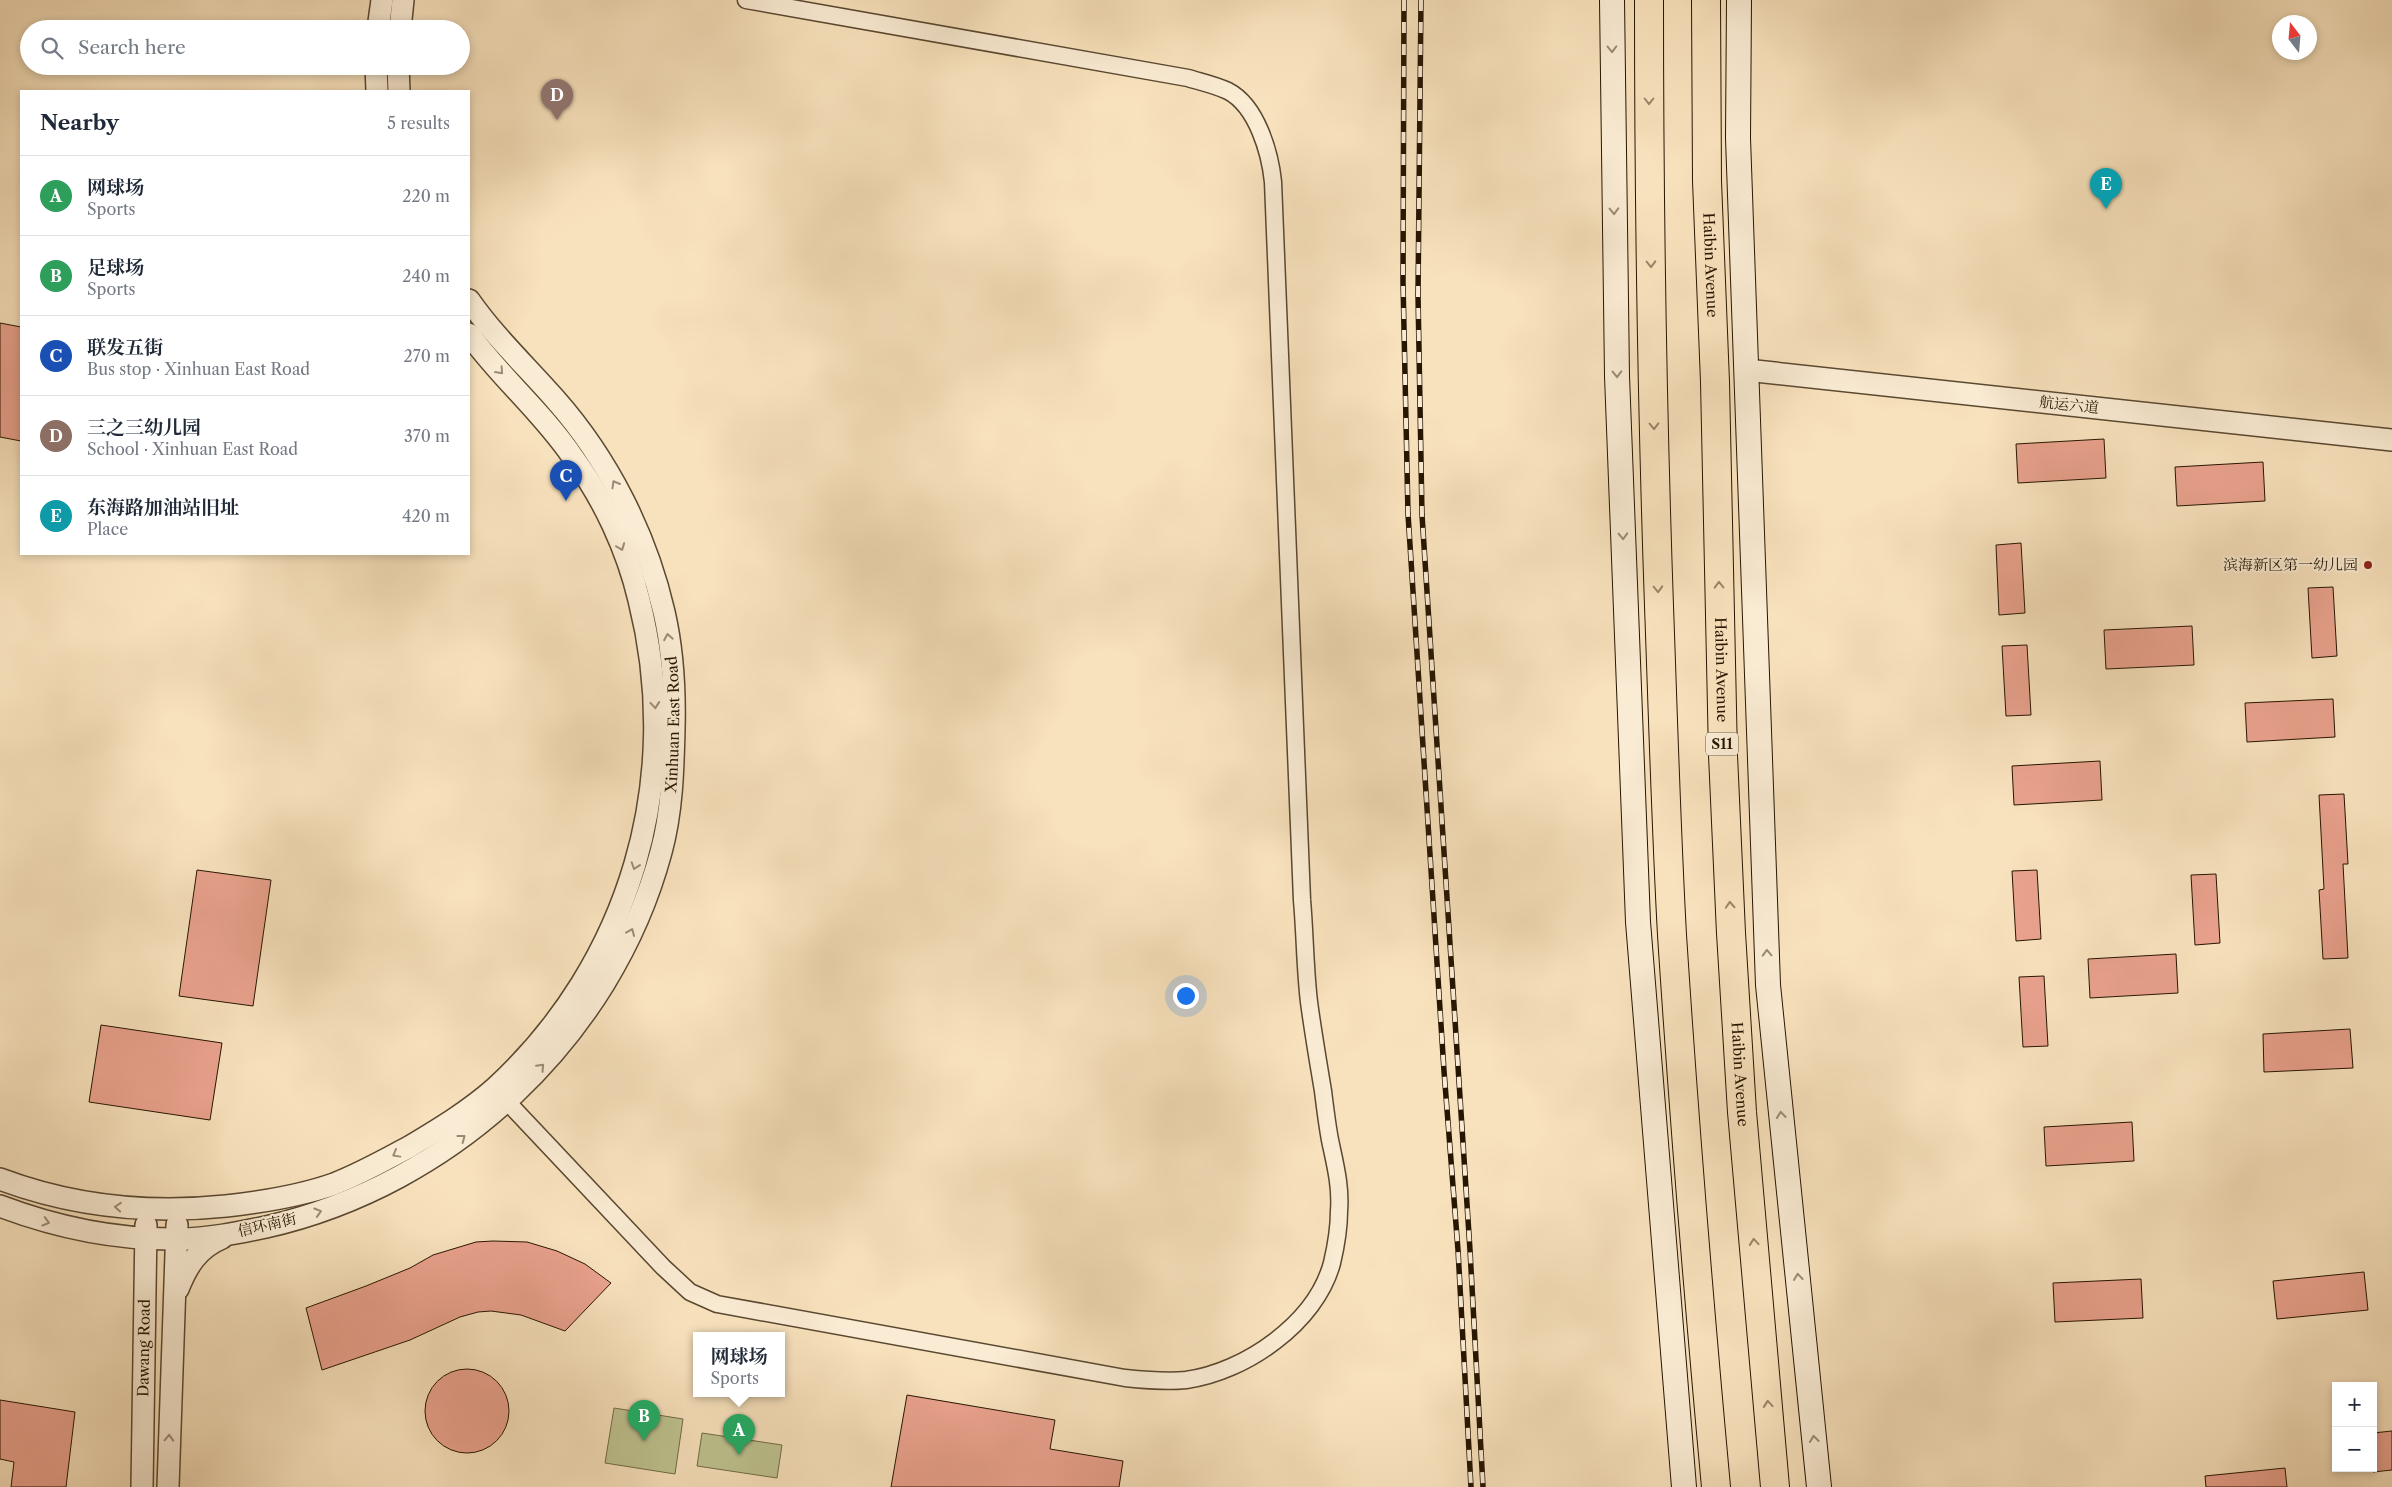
<!DOCTYPE html>
<html lang="en">
<head>
<meta charset="utf-8">
<style>
	:root { --surface:#fff; --page:#f2f2f3; --text:#1f2937; --muted:#747a83; --line:#e0e1e3; --accent:#0b8043 }
	body { margin:0; font-family:"Libre Caslon Text","Noto Serif SC",serif; background:var(--page); color:var(--text) }
	.controls { position:absolute; right:15px; bottom:15px; display:grid; overflow:hidden; border-radius:0px; box-shadow:0 2px 8px #0003 }
	.controls button { width:45px; height:45px; display:grid; place-items:center; padding:0; border:0; border-bottom:1px solid var(--line); background:var(--surface); color:var(--text); font:25px sans-serif }
	.compass { position:absolute; left:2272px; top:15px; width:45px; height:45px; border-radius:50%; background:var(--surface); box-shadow:0 2px 8px #0003; rotate:344deg }
	.you { position:absolute; left:1185px; top:995px; width:18px; height:18px; margin:-12px; border:4px solid #fff; border-radius:50%; background:#1a73e8; box-shadow:0 0 0 8px #1a73e833 }
	.badge { display:grid; place-items:center; width:32px; height:32px; border-radius:50%; background:var(--accent); color:#fff; font-size:16px; font-weight:700 }
	.pin { position:absolute; translate:-50% -41px; filter:drop-shadow(0 1px 2px #0008) }
	.pin::after { content:''; position:absolute; top:26px; width:18px; height:15px; background:inherit; clip-path:polygon(0 0,100% 0,50% 100%) }
	.popup { position:absolute; left:693px; top:1332px; width:92px; height:65px; box-sizing:border-box; display:grid; place-content:center; border-radius:0px; background:var(--surface); filter:drop-shadow(0 1px 4px #0005); font-size:16px; white-space:nowrap; color:var(--muted) }
	.popup b { font-size:19px; color:var(--text) }
	.popup::after { content:''; position:absolute; left:50%; top:100%; margin-left:-10px; border:10px solid transparent; border-top-color:var(--surface) }
	.list { margin:0; padding:0; list-style:none }
	h2 { display:flex; justify-content:space-between; align-items:center; height:65px; margin:0; padding:0 20px; font-size:21px }
	h2 small { font-size:16px; font-weight:400; color:var(--muted) }
	.list li { display:grid; grid-template-columns:32px 1fr auto; gap:15px; align-items:center; box-sizing:border-box; height:80px; padding:0 20px; border-top:1px solid var(--line) }
	.list b { display:block; font-size:19px; white-space:nowrap }
	.list p { margin:0; font-size:16px; white-space:nowrap; color:var(--muted) }
	.list em { font-size:16px; font-style:normal; color:var(--muted) }
	.icon { flex:none; width:28px; height:28px; fill:none; stroke:currentColor; stroke-width:2; stroke-linecap:round; stroke-linejoin:round }
	.map { position:relative; flex:none; width:2392px; height:1487px; overflow:hidden }
	.search { position:absolute; background:var(--surface); box-shadow:0 2px 8px #0003; left:20px; top:20px; width:450px; height:55px; display:flex; align-items:center; gap:12px; box-sizing:border-box; padding:0 18px; border-radius:28px; color:var(--muted); font-size:19px }
	.panel { position:absolute; background:var(--surface); box-shadow:0 2px 8px #0003; left:20px; top:90px; width:450px; height:465px; border-radius:0px }
	.map>svg:first-child { display:block }
	.green { fill:#bec390; stroke:#726c48 }
	.building { fill:#eaa28e; stroke:#261501 }
	.lines { fill:none; stroke-linecap:round; stroke-linejoin:round }
	.minor-casing { stroke:#5a4830; stroke-width:19 }
	.tertiary-casing { stroke:#5a4830; stroke-width:24 }
	.secondary-casing { stroke:#261501; stroke-width:26 }
	.motorway-casing { stroke:#261501; stroke-width:30 }
	.minor { stroke:#faecd4; stroke-width:16 }
	.tertiary { stroke:#faecd4; stroke-width:21 }
	.secondary { stroke:#faecd4; stroke-width:24 }
	.motorway { stroke:#f8e2bd; stroke-width:28 }
	.rail-casing { stroke:#261501; stroke-width:5.5 }
	.rail { stroke:#faecd4; stroke-width:4; stroke-dasharray:11; stroke-linecap:butt }
	.oneway { stroke:#9b8b75 }
	.oneway2 { stroke:#9a8668 }
	.poi-dot { fill:#8f2418; stroke:#faecd4; stroke-width:2 }
	.labels { text-anchor:middle; stroke-width:4; stroke-linejoin:round; paint-order:stroke }
	.shield { fill:#faecd4; stroke:#665640; stroke-width:1 }
	.shield-label { font-size:14px; font-weight:bold; fill:#261501 }
	.street-label { font-size:15px; fill:#261501; stroke:#faecd4 }
	.poi-label { font-size:15px; fill:#261501; stroke:#faecd4; text-anchor:end }
</style>
</head>
<body>
<div class="map">
<svg width="2392" height="1487" viewBox="0 0 2392 1487">
	<rect width="100%" height="100%" fill="#f8e2bd"/>
	<filter id="stains"><feTurbulence type="fractalNoise" baseFrequency=".004" numOctaves="4"/><feColorMatrix values="0 0 0 0 .2 0 0 0 0 .09 0 0 0 0 .02 0 0 0 .5 -.17"/></filter>
	<radialGradient id="worn" r=".72"><stop offset=".6" stop-color="#630" stop-opacity="0"/><stop offset="1" stop-color="#630" stop-opacity=".3"/></radialGradient>
	<path class="green" d="M614 1408 683 1419 675 1474 605 1463Z
		M702 1433 782 1445 777 1478 697 1466Z"/>
	<path class="building" d="M0 323 21 327V441L0 437Z
		M2104 439 2106 478 2018 483 2016 444Z
		M2263 462 2265 501 2177 506 2175 467Z
		M2021 543 2025 613 1999 615 1996 545Z
		M2333 587 2337 656 2312 658 2308 588Z
		M2192 626 2194 665 2106 669 2104 630Z
		M2027 645 2031 715 2006 716 2002 646Z
		M2333 699 2335 737 2247 742 2245 703Z
		M2100 761 2102 800 2014 805 2012 766Z
		M2344 794 2348 864H2343L2348 958 2323 959 2319 890 2324 889 2319 795Z
		M197 870 271 880 253 1006 179 996Z
		M2037 870 2041 939 2016 941 2012 871Z
		M2216 874 2220 943 2195 945 2191 875Z
		M2176 954 2178 993 2090 998 2088 959Z
		M2044 976 2048 1046 2023 1047 2019 977Z
		M101 1025 222 1043 210 1120 89 1102Z
		M2350 1029 2353 1068 2264 1072 2263 1034Z
		M2132 1122 2134 1161 2046 1166 2044 1127Z
		M493 1241 527 1242 557 1251 585 1264 611 1283 565 1331 521 1315 491 1311 478 1312 460 1317 410 1340 322 1370 306 1308 366 1286 410 1268 433 1255 476 1242Z
		M2364 1272 2368 1310 2277 1319 2273 1281Z
		M2141 1279 2143 1318 2055 1322 2053 1283Z
		M425 1411a42 42 0 1 1 84 0a42 42 0 1 1-84 0Z
		M907 1395 1055 1420 1050 1449 1123 1461 1119 1487H891Z
		M0 1400 75 1412 66 1487H11L14 1462 0 1459Z
		M2392 1431V1470L2373 1472V1433Z
		M2285 1468 2287 1487H2206L2205 1476Z"/>
	<g class="lines">
		<g class="minor-casing">
			<path id="minor" d="M499 1093 663 1267 690 1292 717 1304 1125 1378C1145 1380 1165 1382 1186 1380 1245 1372 1316 1323 1332 1263 1336 1246 1339 1228 1339 1211 1341 1186 1335 1164 1330 1140 1327 1124 1325 1107 1323 1091 1318 1061 1313 1032 1309 1002 1305 968 1305 934 1302 900L1273 182C1270 153 1257 106 1228 91 1215 85 1201 82 1188 78L746 0"/>
		</g>
		<g class="tertiary-casing">
			<g id="tertiary">
				<path d="M378 29 382 0"/>
				<path d="M400 29 403 0"/>
				<path d="M376 66 377 91"/>
				<path d="M398 66 399 91"/>
				<path d="M1746 370 2392 440"/>
				<path d="M0 1179C72 1206 149 1214 226 1206 262 1202 300 1196 334 1184 360 1174 385 1160 409 1147 439 1129 469 1111 495 1088 631 963 684 779 639 600 627 549 603 498 572 456 542 412 500 377 469 334"/>
				<path id="s1" d="M0 1206C58 1228 117 1240 179 1239 208 1239 237 1233 266 1227 452 1185 611 1038 661 852 672 812 673 770 674 729 675 689 673 651 664 612 646 534 608 459 555 399 526 366 494 336 469 300"/>
				<path d="M178 1289C187 1266 198 1248 222 1238"/>
				<path id="s2" d="M142 1487 146 1225"/>
				<path d="M168 1487 177 1225"/>
			</g>
		</g>
		<g class="secondary-casing">
			<path id="secondary" d="M1612 0 1617 376 1638 922 1684 1487
				M1739 0 1738 138 1768 985 1819 1487"/>
		</g>
		<g class="motorway-casing">
			<g id="motorway">
				<path d="M1649 0C1649 202 1652 404 1659 606 1663 716 1666 825 1672 935 1684 1119 1699 1303 1716 1487"/>
				<path id="s3" d="M1706 0 1707 181 1715 382 1723 755 1731 933 1742 1112 1775 1487"/>
			</g>
		</g>
		<use href="#minor" class="minor"/>
		<use href="#tertiary" class="tertiary"/>
		<use href="#secondary" class="secondary"/>
		<use href="#motorway" class="motorway"/>
		<g class="rail-casing">
			<path id="rail" d="M1404 0 1403 282 1408 514 1444 1071 1458 1250 1471 1487
				M1421 0 1418 295 1422 515 1470 1250 1483 1487"/>
		</g>
		<use href="#rail" class="rail"/>
	</g>
	<defs><path id="oneway-chevron" d="M-2-3.5L2.5 0L-2 3.5" fill="none" stroke-width="1.6" stroke-linecap="round" stroke-linejoin="round" transform="scale(1.25)"/></defs>
	<g class="oneway">
		<use href="#oneway-chevron" transform="translate(1612 49) rotate(89)"/>
		<use href="#oneway-chevron" transform="translate(1614 211) rotate(89)"/>
		<use href="#oneway-chevron" transform="translate(500 371) rotate(48)"/>
		<use href="#oneway-chevron" transform="translate(1617 374) rotate(89)"/>
		<use href="#oneway-chevron" transform="translate(615 484) rotate(-120)"/>
		<use href="#oneway-chevron" transform="translate(1623 536) rotate(88)"/>
		<use href="#oneway-chevron" transform="translate(621 547) rotate(69)"/>
		<use href="#oneway-chevron" transform="translate(668 637) rotate(-100)"/>
		<use href="#oneway-chevron" transform="translate(655 705) rotate(85)"/>
		<use href="#oneway-chevron" transform="translate(635 866) rotate(109)"/>
		<use href="#oneway-chevron" transform="translate(631 932) rotate(-67)"/>
		<use href="#oneway-chevron" transform="translate(1767 953) rotate(-92)"/>
		<use href="#oneway-chevron" transform="translate(541 1067) rotate(-47)"/>
		<use href="#oneway-chevron" transform="translate(1781 1115) rotate(-96)"/>
		<use href="#oneway-chevron" transform="translate(462 1138) rotate(-37)"/>
		<use href="#oneway-chevron" transform="translate(396 1154) rotate(151)"/>
		<use href="#oneway-chevron" transform="translate(118 1207) rotate(-175)"/>
		<use href="#oneway-chevron" transform="translate(318 1212) rotate(-17)"/>
		<use href="#oneway-chevron" transform="translate(46 1222) rotate(16)"/>
		<use href="#oneway-chevron" transform="translate(1798 1277) rotate(-96)"/>
		<use href="#oneway-chevron" transform="translate(169 1438) rotate(-88)"/>
		<use href="#oneway-chevron" transform="translate(1814 1439) rotate(-96)"/>
	</g>
	<g class="oneway2">
		<use href="#oneway-chevron" transform="translate(1649 101) rotate(90)"/>
		<use href="#oneway-chevron" transform="translate(1651 264) rotate(89)"/>
		<use href="#oneway-chevron" transform="translate(1654 426) rotate(89)"/>
		<use href="#oneway-chevron" transform="translate(1719 585) rotate(-91)"/>
		<use href="#oneway-chevron" transform="translate(1658 589) rotate(88)"/>
		<use href="#oneway-chevron" transform="translate(1730 905) rotate(-93)"/>
		<use href="#oneway-chevron" transform="translate(1754 1242) rotate(-95)"/>
		<use href="#oneway-chevron" transform="translate(1768 1404) rotate(-95)"/>
	</g>
	<circle class="poi-dot" cx="2368" cy="565" r="5"/>
	<g class="labels">
		<rect class="shield" x="1706" y="732.5" width="32" height="23" rx="4"/>
		<g class="shield-label">
			<text x="1722" y="749">S11</text>
		</g>
		<g class="street-label">
			<text dy="5" stroke="none"><textPath href="#s3" startOffset="265">Haibin Avenue</textPath></text>
			<text transform="translate(2069 405) rotate(6)" y="5">航运六道</text>
			<text dy="5" stroke="none"><textPath href="#s3" startOffset="670">Haibin Avenue</textPath></text>
			<text dy="5" stroke="none"><textPath href="#s1" startOffset="971">Xinhuan East Road</textPath></text>
			<text dy="5" stroke="none"><textPath href="#s3" startOffset="1075">Haibin Avenue</textPath></text>
			<text transform="translate(267 1225) rotate(-13)" y="5">信环南街</text>
			<text dy="5" stroke="none"><textPath href="#s2" startOffset="139">Dawang Road</textPath></text>
		</g>
		<g class="poi-label">
			<text x="2358" y="570">滨海新区第一幼儿园</text>
		</g>
	</g>
	<rect width="100%" height="100%" filter="url(#stains)"/>
	<rect width="100%" height="100%" fill="url(#worn)"/>
</svg>
<div class="controls">
<button>+</button>
<button>−</button>
</div>
<svg class="compass" viewBox="-18 -18 36 36"><path d="M0-13l5 13h-10z" fill="#e53935"/><path d="M0 13l5-13h-10z" fill="#747a83"/></svg>
<div class="you"></div>
<div class="pin badge" style="left:739px;top:1455px;background:#2e9e5b">A</div>
<div class="popup"><b>网球场</b>Sports</div>
<div class="pin badge" style="left:644px;top:1441px;background:#2e9e5b">B</div>
<div class="pin badge" style="left:566px;top:501px;background:#1a4fb4">C</div>
<div class="pin badge" style="left:557px;top:120px;background:#8d6e63">D</div>
<div class="pin badge" style="left:2106px;top:209px;background:#0f9aa8">E</div>
<div class="search"><svg class="icon" aria-label="search" viewBox="0 0 24 24"><circle cx="10" cy="10" r="6"/><path d="M15 15l6 6"/></svg>Search here</div>
<section class="panel">
<h2>Nearby<small>5 results</small></h2>
<ul class="list">
<li><span class="badge" style="background:#2e9e5b">A</span><div><b>网球场</b><p>Sports</p></div><em>220 m</em></li>
<li><span class="badge" style="background:#2e9e5b">B</span><div><b>足球场</b><p>Sports</p></div><em>240 m</em></li>
<li><span class="badge" style="background:#1a4fb4">C</span><div><b>联发五街</b><p>Bus stop · Xinhuan East Road</p></div><em>270 m</em></li>
<li><span class="badge" style="background:#8d6e63">D</span><div><b>三之三幼儿园</b><p>School · Xinhuan East Road</p></div><em>370 m</em></li>
<li><span class="badge" style="background:#0f9aa8">E</span><div><b>东海路加油站旧址</b><p>Place</p></div><em>420 m</em></li>
</ul>
</section>
</div>
</body>
</html>
